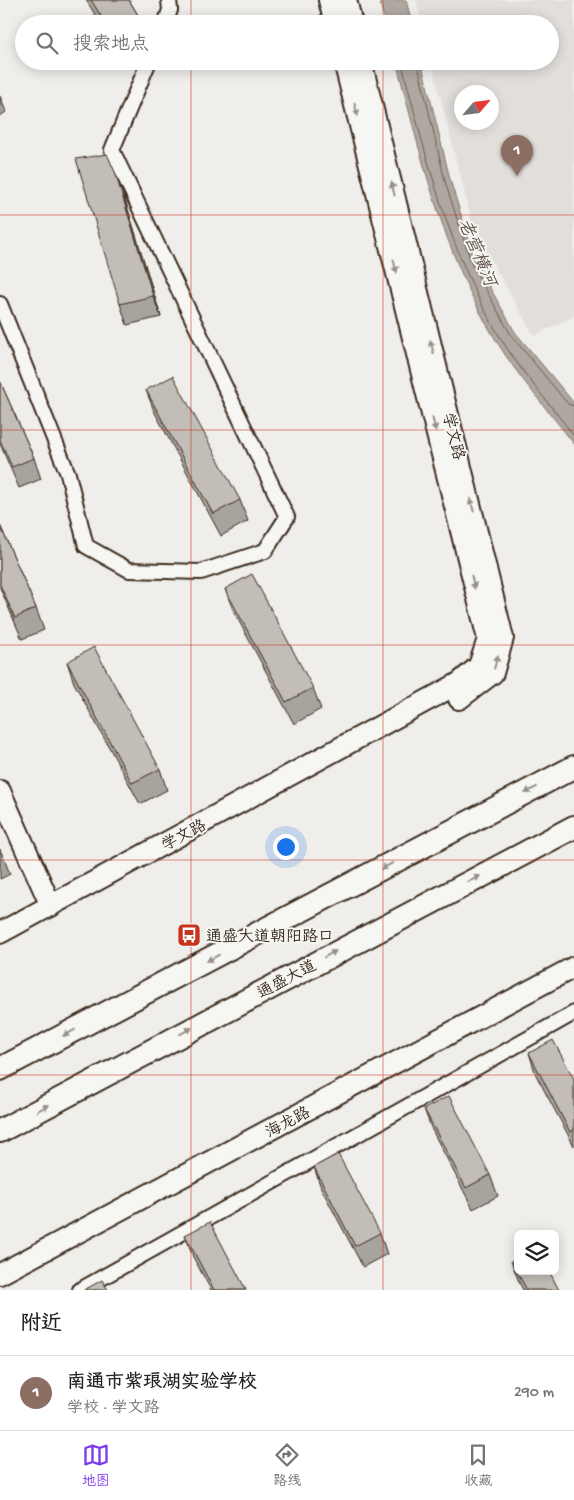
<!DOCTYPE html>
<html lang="zh">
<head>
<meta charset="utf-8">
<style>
	:root { --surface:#fff; --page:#f6f6f6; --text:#202124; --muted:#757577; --line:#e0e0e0; --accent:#7c3aed }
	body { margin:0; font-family:"Gochi Hand","LXGW WenKai TC",sans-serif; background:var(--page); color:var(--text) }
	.controls { position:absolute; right:15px; bottom:15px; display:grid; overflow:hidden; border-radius:8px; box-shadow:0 2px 12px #0003 }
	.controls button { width:45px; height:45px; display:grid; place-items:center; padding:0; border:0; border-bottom:1px solid var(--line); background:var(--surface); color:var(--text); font:25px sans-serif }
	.compass { position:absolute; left:454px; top:85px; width:45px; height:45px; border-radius:50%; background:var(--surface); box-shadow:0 2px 12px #0003; rotate:62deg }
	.you { position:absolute; left:285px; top:846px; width:18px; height:18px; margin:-12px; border:4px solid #fff; border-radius:50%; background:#1a73e8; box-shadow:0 0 0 8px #1a73e833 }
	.badge { display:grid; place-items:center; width:32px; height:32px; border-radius:50%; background:var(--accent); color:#fff; font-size:16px; font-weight:700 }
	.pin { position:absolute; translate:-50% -41px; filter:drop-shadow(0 1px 2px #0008) }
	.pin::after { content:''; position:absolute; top:26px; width:18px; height:15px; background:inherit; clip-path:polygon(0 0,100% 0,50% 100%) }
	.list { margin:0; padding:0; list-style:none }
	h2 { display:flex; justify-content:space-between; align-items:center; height:65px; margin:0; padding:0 20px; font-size:21px }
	h2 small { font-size:16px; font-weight:400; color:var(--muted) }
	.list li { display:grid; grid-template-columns:32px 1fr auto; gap:15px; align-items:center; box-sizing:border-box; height:75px; padding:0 20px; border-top:1px solid var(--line) }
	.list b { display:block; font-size:19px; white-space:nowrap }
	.list p { margin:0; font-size:16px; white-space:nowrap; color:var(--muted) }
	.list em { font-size:16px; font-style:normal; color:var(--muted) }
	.icon { flex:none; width:28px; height:28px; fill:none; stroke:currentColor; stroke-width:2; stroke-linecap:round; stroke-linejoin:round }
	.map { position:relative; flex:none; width:574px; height:1290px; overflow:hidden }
	.search { position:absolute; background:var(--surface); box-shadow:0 2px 12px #0003; left:15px; right:15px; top:15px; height:55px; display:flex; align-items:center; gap:12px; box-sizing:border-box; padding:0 18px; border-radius:28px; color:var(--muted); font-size:19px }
	.sheet { height:140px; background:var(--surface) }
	nav { display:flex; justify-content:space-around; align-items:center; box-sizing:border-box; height:70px; border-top:1px solid var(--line); background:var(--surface); font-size:14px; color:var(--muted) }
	nav a { display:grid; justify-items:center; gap:2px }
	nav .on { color:var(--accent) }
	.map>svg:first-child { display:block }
	.built { fill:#e2dfdb; fill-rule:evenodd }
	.water { fill:#afa8a1; stroke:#81766d }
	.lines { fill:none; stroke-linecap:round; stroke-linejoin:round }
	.shore { stroke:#695c52; stroke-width:1 }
	.street-casing { stroke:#3b2a1e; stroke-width:18 }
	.secondary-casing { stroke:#3b2a1e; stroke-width:24 }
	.primary-casing { stroke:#3b2a1e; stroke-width:26 }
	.street { stroke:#f6f6f2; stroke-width:14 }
	.secondary { stroke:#f6f6f2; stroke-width:20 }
	.primary { stroke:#f6f6f2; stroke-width:22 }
	.wall { fill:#a7a39d; stroke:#3b2a1e }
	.shaded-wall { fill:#888480; stroke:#3b2a1e }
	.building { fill:#c2bdb7; stroke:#3b2a1e }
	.oneway { fill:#989088 }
	.grid { fill:none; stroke:#c8321e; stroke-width:1; stroke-opacity:0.55 }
	.labels { text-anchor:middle; stroke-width:4; stroke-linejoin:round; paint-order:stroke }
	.street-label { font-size:16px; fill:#3b2a1e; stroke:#f6f6f2 }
	.poi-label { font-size:16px; fill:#3b2a1e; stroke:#f6f6f2; text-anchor:start }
	.water-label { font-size:18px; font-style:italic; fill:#64564c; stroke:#f6f6f2 }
</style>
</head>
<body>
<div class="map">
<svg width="574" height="1290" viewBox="0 0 574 1290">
	<rect width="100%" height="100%" fill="#efeeea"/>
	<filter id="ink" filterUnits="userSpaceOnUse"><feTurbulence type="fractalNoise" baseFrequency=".02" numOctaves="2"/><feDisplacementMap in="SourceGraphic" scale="10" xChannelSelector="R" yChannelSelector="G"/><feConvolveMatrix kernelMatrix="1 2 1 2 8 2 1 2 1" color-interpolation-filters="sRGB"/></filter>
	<g filter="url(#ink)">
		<path class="built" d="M416 0H574V316L534 336 474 230 431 61H550V24H422ZM462 92H492V122H462Z"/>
		<path class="water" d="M379 0H406L412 24H386Z
			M396 61H421L451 183 476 263 515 332 574 403V444C549 411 518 377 497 342 444 256 421 157 396 61Z"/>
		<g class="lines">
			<path class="shore" d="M401 61C426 156 449 254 501 339 522 373 550 404 574 436
				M417 61 446 185 472 265 511 335 568 404 574 406"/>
			<g class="street-casing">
				<path id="street" d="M165 24 170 10 169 0
					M0 304 68 474 86 546 129 570 201 572 265 551 287 517 112 150 149 61
					M80 1290 574 1013"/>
			</g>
			<g class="secondary-casing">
				<path id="secondary" d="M329 0 335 24
					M346 0 352 24
					M361 61 503 638 493 673 459 699
					M0 791 51 906
					M0 933 459 683 479 666 488 639 344 61
					M0 1274 574 967"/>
			</g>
			<g class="primary-casing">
				<path id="primary" d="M0 1069 574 767
					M0 1131 574 827"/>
			</g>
			<use href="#street" class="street"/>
			<use href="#secondary" class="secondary"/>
			<use href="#primary" class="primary"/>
		</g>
		<path class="wall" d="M86 0H129L141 20 142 24H101Z
			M0 96 6 112 0 116Z
			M123 193 161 317 127 325 120 304Z
			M0 381 34 458 41 479 19 488 0 444Z
			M146 390 240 500 248 521 221 536 154 411Z
			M0 525 36 608 44 630 22 639 0 588Z
			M225 589 313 688 321 709 294 724 233 610Z
			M67 662 160 769 167 790 140 804 74 683Z
			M0 849 10 874 0 879Z
			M529 1053 574 1079V1146L536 1075Z
			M424 1109 490 1175 498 1196 473 1209 432 1130Z
			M314 1167 380 1233 387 1254 363 1267 321 1188Z
			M185 1235 246 1290H211L193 1257Z
			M511 1261 559 1290H523L519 1282Z"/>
		<path class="shaded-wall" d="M115 172 123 193 161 317 153 296Z"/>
		<path class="building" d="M91 0H129L141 20 134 24H106Z
			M107 154 115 172 153 296 120 304 76 159Z
			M173 376 240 500 213 514 146 390Z
			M0 381 34 458 12 467 0 440Z
			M0 525 36 608 15 618 0 585Z
			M252 574 313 688 286 702 225 589Z
			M94 647 160 769 132 783 67 662Z
			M553 1040 574 1079V1130L570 1132 529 1053Z
			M449 1096 490 1175 466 1188 424 1109Z
			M338 1154 380 1233 355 1246 314 1167Z
			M210 1222 246 1290H214L185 1235Z
			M518 1257V1271H549L559 1290H527L511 1261Z
			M102 1280 108 1290H84Z"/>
		<defs><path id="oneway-solid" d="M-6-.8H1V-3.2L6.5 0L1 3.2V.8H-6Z" transform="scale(1.25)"/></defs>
		<g class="oneway">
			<use href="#oneway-solid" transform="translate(356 109) rotate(76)"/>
			<use href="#oneway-solid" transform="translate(393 189) rotate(-104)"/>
			<use href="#oneway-solid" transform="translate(395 266) rotate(76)"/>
			<use href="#oneway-solid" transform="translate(432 347) rotate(-104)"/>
			<use href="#oneway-solid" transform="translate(434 424) rotate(76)"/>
			<use href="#oneway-solid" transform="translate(472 505) rotate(-104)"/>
			<use href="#oneway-solid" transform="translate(473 582) rotate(76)"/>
			<use href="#oneway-solid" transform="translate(496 662) rotate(-74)"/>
			<use href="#oneway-solid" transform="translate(531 790) rotate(152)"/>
			<use href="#oneway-solid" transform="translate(387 866) rotate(152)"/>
			<use href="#oneway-solid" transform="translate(474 879) rotate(-27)"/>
			<use href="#oneway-solid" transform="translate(330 954) rotate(-28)"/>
			<use href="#oneway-solid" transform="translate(213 958) rotate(152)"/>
			<use href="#oneway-solid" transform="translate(186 1031) rotate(-28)"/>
			<use href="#oneway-solid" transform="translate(69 1033) rotate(152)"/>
			<use href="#oneway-solid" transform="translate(43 1108) rotate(-28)"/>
		</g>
	</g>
	<path class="grid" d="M191 0V24M383 0V24M191 61V1290M383 61V1290M0 215H574M0 430H574M0 645H574M0 860H574M0 1075H574"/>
	<defs>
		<g id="bus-square" transform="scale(1.25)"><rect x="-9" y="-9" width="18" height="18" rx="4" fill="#c8321e" stroke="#f6f6f2"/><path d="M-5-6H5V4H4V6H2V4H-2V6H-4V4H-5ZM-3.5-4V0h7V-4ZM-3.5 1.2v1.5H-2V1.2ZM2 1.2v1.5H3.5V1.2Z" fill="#fff"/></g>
	</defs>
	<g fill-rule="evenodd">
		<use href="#bus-square" x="189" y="935"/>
	</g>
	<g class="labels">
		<g class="street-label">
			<text transform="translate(455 436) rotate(76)" y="6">学文路</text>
			<text transform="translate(183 834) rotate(-28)" y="6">学文路</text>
			<text transform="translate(286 978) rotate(-28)" y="6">通盛大道</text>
			<text transform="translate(287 1121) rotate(-28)" y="6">海龙路</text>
		</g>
		<g class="poi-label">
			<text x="206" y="941">通盛大道朝阳路口</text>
		</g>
		<g class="water-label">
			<text transform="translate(478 252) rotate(67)" y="6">老营横河</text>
		</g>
	</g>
</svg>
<div class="controls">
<button><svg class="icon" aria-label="layers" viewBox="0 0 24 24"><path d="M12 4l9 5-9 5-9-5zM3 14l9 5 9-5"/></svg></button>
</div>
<svg class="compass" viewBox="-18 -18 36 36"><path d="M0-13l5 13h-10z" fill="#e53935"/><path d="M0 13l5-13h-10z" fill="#757577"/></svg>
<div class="you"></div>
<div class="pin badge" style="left:517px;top:176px;background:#8d6e63">1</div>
<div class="search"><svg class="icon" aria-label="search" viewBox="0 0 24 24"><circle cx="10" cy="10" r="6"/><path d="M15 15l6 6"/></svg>搜索地点</div>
</div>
<section class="sheet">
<h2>附近<small></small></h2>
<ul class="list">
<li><span class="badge" style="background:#8d6e63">1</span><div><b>南通市紫琅湖实验学校</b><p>学校 · 学文路</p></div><em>290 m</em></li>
</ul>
</section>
<nav>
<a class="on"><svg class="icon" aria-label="map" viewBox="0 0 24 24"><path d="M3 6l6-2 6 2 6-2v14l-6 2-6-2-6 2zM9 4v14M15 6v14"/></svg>地图</a>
<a><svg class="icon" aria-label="directions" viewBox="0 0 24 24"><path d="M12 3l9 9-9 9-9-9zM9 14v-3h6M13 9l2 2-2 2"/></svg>路线</a>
<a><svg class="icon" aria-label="saved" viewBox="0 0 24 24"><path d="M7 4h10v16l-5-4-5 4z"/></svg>收藏</a>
</nav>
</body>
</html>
